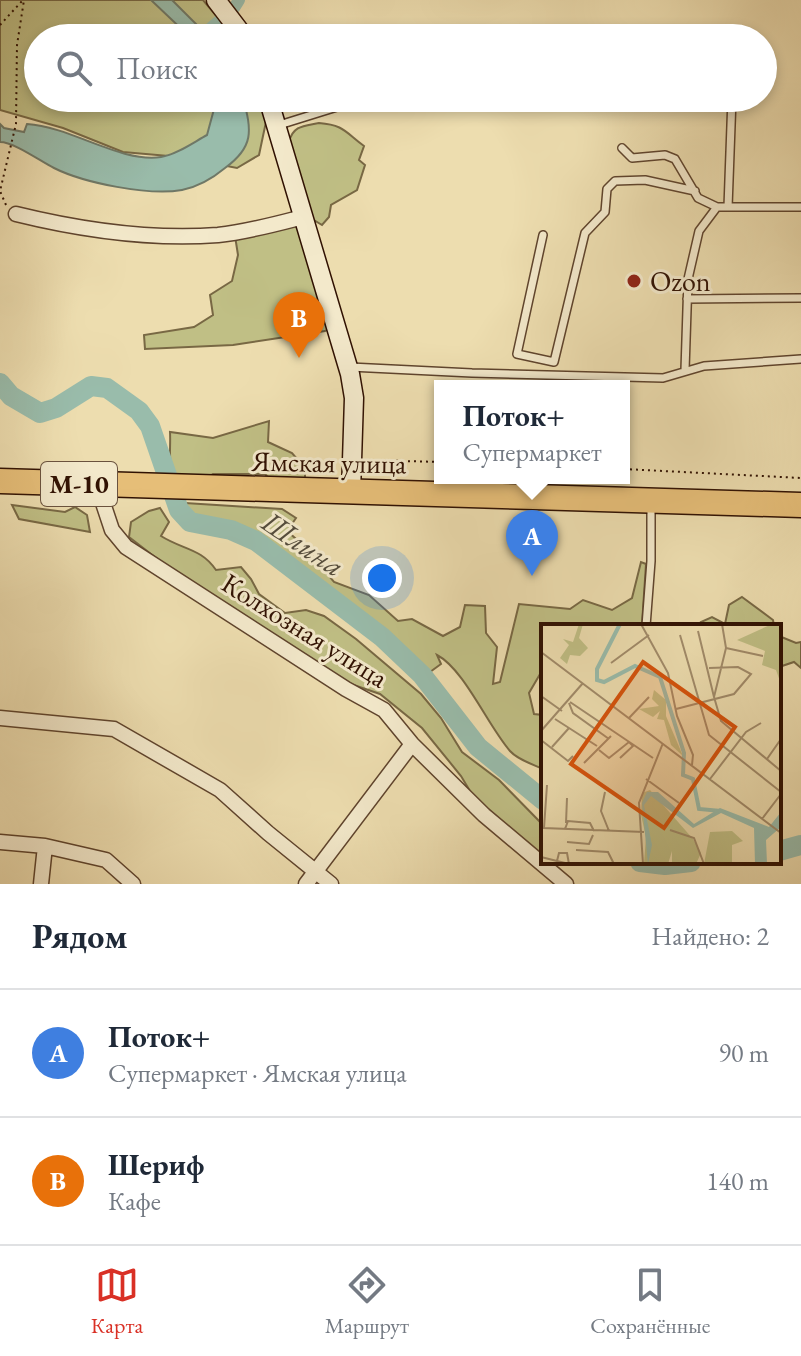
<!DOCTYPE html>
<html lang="ru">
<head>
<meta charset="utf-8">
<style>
	:root { --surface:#fff; --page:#f2f2f3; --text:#1f2937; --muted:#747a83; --line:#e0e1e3; --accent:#d93025 }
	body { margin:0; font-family:"EB Garamond",serif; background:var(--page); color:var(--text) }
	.you { position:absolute; left:382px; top:578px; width:28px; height:28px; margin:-20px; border:6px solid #fff; border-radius:50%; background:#1a73e8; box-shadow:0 0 0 12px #1a73e833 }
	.badge { display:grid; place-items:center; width:52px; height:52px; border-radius:50%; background:var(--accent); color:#fff; font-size:26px; font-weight:700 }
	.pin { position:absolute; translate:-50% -66px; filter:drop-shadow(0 2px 4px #0008) }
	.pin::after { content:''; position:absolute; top:42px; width:28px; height:24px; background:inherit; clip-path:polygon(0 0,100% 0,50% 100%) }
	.popup { position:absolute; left:434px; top:380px; width:196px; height:104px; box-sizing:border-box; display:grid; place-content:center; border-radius:0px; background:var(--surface); filter:drop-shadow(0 2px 6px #0005); font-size:26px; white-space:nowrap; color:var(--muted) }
	.popup b { font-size:30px; color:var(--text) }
	.popup::after { content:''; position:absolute; left:50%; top:100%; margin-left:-16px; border:16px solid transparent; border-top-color:var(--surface) }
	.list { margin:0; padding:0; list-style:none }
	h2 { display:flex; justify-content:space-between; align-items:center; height:104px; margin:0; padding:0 32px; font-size:34px }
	h2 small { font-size:26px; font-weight:400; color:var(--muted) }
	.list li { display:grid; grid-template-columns:52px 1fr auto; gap:24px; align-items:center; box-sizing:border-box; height:128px; padding:0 32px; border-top:2px solid var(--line) }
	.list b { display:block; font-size:30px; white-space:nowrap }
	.list p { margin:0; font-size:26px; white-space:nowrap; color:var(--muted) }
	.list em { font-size:26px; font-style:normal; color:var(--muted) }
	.icon { flex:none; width:44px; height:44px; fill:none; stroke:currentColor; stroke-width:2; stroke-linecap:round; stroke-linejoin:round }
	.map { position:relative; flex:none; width:801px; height:884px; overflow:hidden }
	.search { position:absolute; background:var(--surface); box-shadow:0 4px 12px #0003; left:24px; right:24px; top:24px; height:88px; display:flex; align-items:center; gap:20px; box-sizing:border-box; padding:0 28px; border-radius:44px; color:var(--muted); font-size:30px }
	.sheet { height:360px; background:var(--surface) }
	nav { display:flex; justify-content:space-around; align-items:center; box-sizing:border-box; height:112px; border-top:2px solid var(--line); background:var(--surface); font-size:22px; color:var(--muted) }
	nav a { display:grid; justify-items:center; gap:4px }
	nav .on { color:var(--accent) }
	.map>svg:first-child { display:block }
	.green { fill:#c0bf85; stroke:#786844; stroke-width:2 }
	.water { fill:#99bcab; stroke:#6f7867; stroke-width:2 }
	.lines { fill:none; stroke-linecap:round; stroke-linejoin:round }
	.canal { stroke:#99bcab; stroke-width:12 }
	.river { stroke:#99bcab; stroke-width:20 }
	.lane-casing { stroke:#5f442d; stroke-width:10 }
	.street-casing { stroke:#5f442d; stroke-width:17 }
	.secondary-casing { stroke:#301102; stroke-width:21 }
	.highway-casing { stroke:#301102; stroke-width:27 }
	.path { stroke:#301102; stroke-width:2; stroke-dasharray:2 4; stroke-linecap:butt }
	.lane { stroke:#f3e9cb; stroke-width:7 }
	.street { stroke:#f3e9cb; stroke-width:14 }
	.secondary { stroke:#f3e9cb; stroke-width:18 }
	.highway { stroke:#e6be78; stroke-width:24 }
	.poi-dot { fill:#8f2418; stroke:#f3e9cb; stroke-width:3 }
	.labels { text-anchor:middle; stroke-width:6; stroke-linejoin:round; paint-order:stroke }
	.shield { fill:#f3e9cb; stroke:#6a523e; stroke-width:2 }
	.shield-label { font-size:26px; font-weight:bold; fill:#301102 }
	.poi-label { font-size:28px; fill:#301102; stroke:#f3e9cb; text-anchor:start }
	.street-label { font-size:28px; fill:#301102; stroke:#f3e9cb }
	.water-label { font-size:30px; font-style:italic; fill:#554d3d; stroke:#f3e9cb }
	.inset-river { fill:none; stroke:#99bcab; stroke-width:4 }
	.inset-road { fill:none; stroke:#a18b6a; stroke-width:2 }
	.view { fill:#d6520b; fill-opacity:0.15; stroke:#d6520b; stroke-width:4 }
	.inset-edge { fill:none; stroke:#301102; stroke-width:4 }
</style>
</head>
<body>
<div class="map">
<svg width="801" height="884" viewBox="0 0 801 884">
	<rect width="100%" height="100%" fill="#edddaf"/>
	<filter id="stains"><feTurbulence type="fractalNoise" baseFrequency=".0025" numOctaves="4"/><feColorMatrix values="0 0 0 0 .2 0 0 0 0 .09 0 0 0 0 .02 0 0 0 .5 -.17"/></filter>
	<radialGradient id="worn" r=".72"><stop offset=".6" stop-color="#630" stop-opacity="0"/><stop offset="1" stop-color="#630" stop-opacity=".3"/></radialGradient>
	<path class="green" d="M0 0H203L235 38H38V98H260L267 117 259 155 237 168 180 157 123 152 63 128 0 110Z
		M319 123C344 125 345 132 364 146L359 160 365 165 357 190 331 205 329 217 322 225 309 217 289 142C293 125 305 126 319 123Z
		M298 223 330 328 325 331 233 345 145 349 144 335 194 327 213 315 210 295 232 281 238 255 235 236Z
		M269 421 268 442 292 453 305 468V482H272L265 474H213L202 482 176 480C167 464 171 450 170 432L213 438Z
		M185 503 282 509 296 518 287 531 303 545 334 582 369 595 398 621 412 619 443 636 460 627 465 605 485 606 486 633 497 647 493 684 500 682 519 604 570 609 583 600 612 610 632 598 641 562 646 564 642 624 641 626H543V669L529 693 534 714 543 715V769C532 764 518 760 510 751 488 726 464 669 437 655L441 664 430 672 362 614 245 527 192 519Z
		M12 505 65 512 75 507 87 515 90 532 19 519Z
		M160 508 169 522 161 536C183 550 201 548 216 570L241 567 251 579 259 594 285 613 306 610 324 616 356 639 421 694 441 718 462 752 499 780 543 825V858L473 796 461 776 422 728 380 694 339 680 255 622 173 571 129 537 131 522 149 511Z
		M742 597 773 620 774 626H703L701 622 712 617 725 624 729 605Z
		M779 636 796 643 801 642V668L794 662 779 667Z"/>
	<path class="water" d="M151 0H172L210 38H191Z
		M217 98H243C252 131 254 147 225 168 213 178 197 187 182 190 149 196 84 183 54 168 40 161 14 142 0 142V124L4 128 24 132 27 124C72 127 120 163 161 157 176 155 194 142 207 135Z"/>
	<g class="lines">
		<path class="canal" d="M234 8 239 0
			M205 33 220 20"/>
		<path class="river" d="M0 383 11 396 40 413 56 408 91 386 107 388 139 411 150 426 179 510 190 522 231 530 256 541 382 637 422 675 478 747 543 800
			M779 851 801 845
			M640 862 665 865 691 862"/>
		<g class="lane-casing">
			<path id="lane" d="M276 126 366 98
				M622 148 632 158 665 155 675 159 698 198 717 207
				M728 207 732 98
				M543 235 517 354 554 362 585 233 605 212 607 189 615 181 645 180 695 191
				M687 299 801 298
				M350 367 472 373 663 378 704 366 801 359
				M685 370 688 279 699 231 717 207H801
				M646 626 651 561V503"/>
		</g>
		<g class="street-casing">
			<path id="street" d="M16 214C81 230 151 240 218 235 247 232 276 224 303 217
				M97 485 112 530 126 547 346 689 384 710 412 744 484 815 566 884
				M0 718 114 729 220 790 268 833 331 884
				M0 842 45 846 106 860 133 884
				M41 884 45 846
				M306 884 412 744"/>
		</g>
		<g class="secondary-casing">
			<path id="secondary" d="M216 0 245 38
				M268 98 350 374 354 398 351 492"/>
		</g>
		<g class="highway-casing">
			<path id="highway" d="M0 481 801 505"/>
		</g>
		<path class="path" d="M0 25 23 0
			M6 205 0 191 16 124 17 45 24 0
			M366 460 440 462
			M624 469 801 478"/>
		<use href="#lane" class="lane"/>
		<use href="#street" class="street"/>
		<use href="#secondary" class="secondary"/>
		<use href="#highway" class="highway"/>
	</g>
	<circle class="poi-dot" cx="634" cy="281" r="8"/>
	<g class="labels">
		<rect class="shield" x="41" y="462" width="76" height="44" rx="6"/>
		<g class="shield-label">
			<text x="79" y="493">М-10</text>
		</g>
		<g class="poi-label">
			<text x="650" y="291">Ozon</text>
		</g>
		<g class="street-label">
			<text transform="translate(329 462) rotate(1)" y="10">Ямская улица</text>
			<text transform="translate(305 630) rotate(32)" y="10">Колхозная улица</text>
		</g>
		<g class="water-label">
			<text transform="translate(303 544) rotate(34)" y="10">Шлина</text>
		</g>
	</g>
	<g transform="translate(541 624)">
		<rect width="240" height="240" fill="#edddaf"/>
		<path d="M38 0H42L38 14 47 24 39 32 29 31 26 40 19 34 28 21 22 15 32 18ZM231 0H240V60L235 46 221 41 224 27 196 16ZM113 66 125 76V92L142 132 130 121 123 96 116 95 119 87 112 93 98 85 118 82 111 75ZM109 166 152 215 160 229 155 240H131V227L127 240H103L105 213 100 191 101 169ZM191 207 202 217 191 221V240H163L169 208Z" fill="#c0bf85"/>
		<path d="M106 168H117L153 200 179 184 228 203 240 188V203L225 216 226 240H214L213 204 180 189 152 204 110 172 103 181 111 221 107 240 101 179Z" fill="#99bcab"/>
		<path class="inset-river" d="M79 0 56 45V56L63 58 94 42 119 53 143 129 142 151 152 155 158 185 180 187"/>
		<path class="inset-road" d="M100 0 127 49 136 92 152 131 151 141M181 0 185 24 173 73 180 97 240 147M157 7 173 73M139 11 168 111 240 168M185 24 222 32M0 28 240 209M70 39 108 11M0 72 21 87M29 78 112 134M28 79 32 89 68 115M135 85 193 70 210 50 197 43 168 44M88 94 108 73M14 95 56 122M0 107 42 59M0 116 27 137 32 132M11 123 28 104M58 126 68 134 88 118 92 122 79 134M226 135 240 115M43 139 70 112M105 155 138 179M169 155 205 108 220 99M6 161 3 204 103 208M64 168 60 187 68 207M221 195 240 170M25 199 26 174M24 205 27 197 49 199 53 207M129 206 153 214 163 240M26 218 48 220 52 211M35 226 67 228 73 240M0 233 28 240M16 237 18 229H26L28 240M102 240 98 179 122 119"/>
		<path class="view" d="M102 38 194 103 123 204 30 140Z"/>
		<rect width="240" height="240" class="inset-edge"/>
	</g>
	<rect width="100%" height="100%" filter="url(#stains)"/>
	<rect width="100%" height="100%" fill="url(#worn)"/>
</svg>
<div class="you"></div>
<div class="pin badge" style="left:532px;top:576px;background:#3f7fe0">A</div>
<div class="popup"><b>Поток+</b>Супермаркет</div>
<div class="pin badge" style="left:299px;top:358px;background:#e8710a">B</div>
<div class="search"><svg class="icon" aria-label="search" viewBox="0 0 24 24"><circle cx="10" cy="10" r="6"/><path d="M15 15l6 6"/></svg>Поиск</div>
</div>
<section class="sheet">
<h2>Рядом<small>Найдено: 2</small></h2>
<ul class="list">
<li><span class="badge" style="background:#3f7fe0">A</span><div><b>Поток+</b><p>Супермаркет · Ямская улица</p></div><em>90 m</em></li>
<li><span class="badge" style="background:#e8710a">B</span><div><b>Шериф</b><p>Кафе</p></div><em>140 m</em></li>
</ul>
</section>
<nav>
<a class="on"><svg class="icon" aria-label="map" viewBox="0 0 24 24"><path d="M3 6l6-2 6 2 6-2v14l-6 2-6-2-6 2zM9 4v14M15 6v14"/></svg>Карта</a>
<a><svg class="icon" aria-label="directions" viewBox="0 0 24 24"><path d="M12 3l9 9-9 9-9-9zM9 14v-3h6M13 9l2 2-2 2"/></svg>Маршрут</a>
<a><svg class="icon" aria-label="saved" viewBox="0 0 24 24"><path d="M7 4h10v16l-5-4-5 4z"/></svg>Сохранённые</a>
</nav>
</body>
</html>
